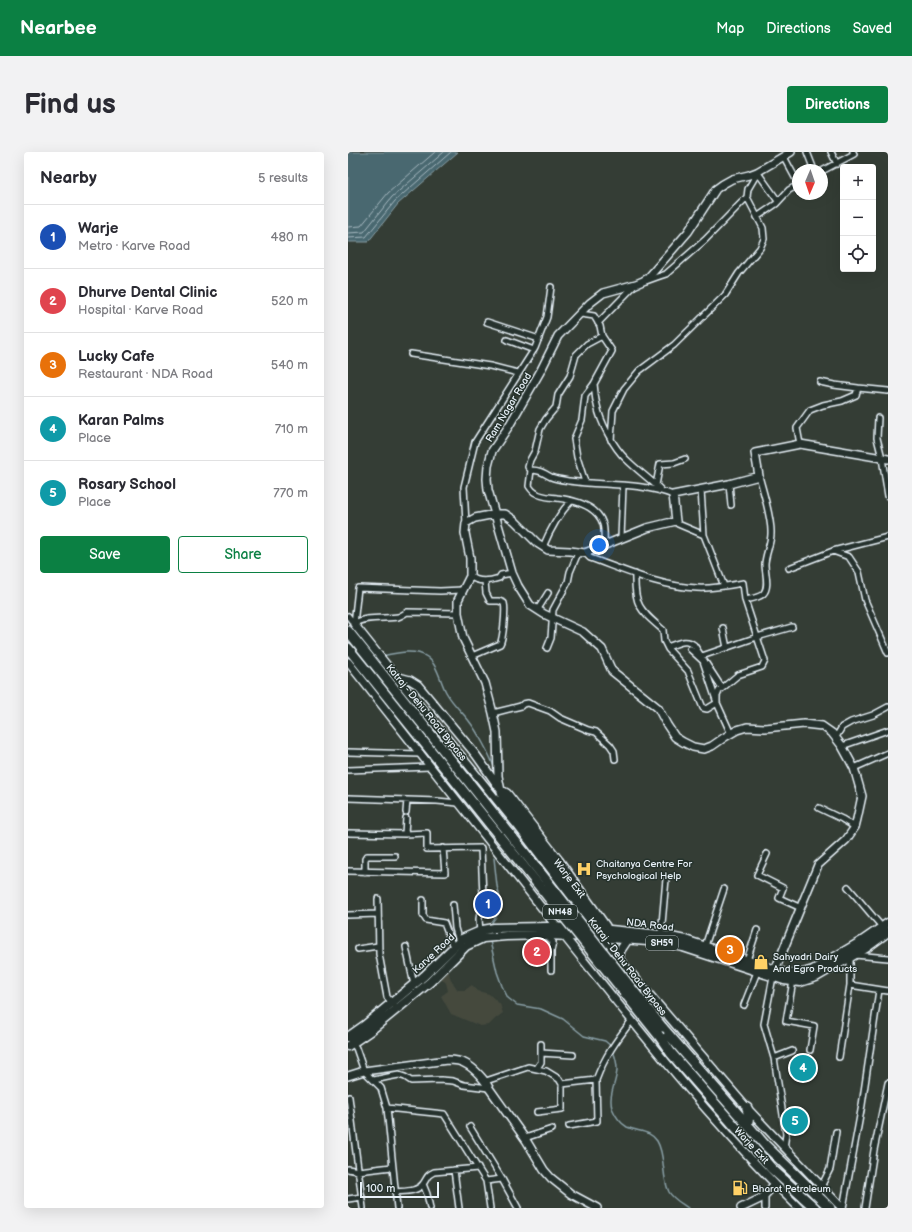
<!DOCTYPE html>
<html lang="en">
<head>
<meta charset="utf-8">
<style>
	:root { --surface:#fff; --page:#f2f2f3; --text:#2b2b33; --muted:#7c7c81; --line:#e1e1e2; --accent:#0b8043 }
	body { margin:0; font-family:"Balsamiq Sans",sans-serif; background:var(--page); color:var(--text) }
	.controls { position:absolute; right:12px; top:12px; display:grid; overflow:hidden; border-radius:4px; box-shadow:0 4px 16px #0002 }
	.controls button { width:36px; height:36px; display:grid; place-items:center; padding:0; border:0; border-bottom:1px solid var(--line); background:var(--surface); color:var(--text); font:20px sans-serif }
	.compass { position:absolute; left:444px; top:12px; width:36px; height:36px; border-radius:50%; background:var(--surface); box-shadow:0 4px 16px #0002; rotate:182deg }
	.scale { position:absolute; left:12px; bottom:10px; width:79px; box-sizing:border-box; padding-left:4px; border:2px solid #e8f1f8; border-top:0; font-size:11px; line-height:14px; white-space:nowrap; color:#e8f1f8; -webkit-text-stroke:3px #26332d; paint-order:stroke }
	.you { position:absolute; left:251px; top:393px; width:14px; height:14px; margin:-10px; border:3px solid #fff; border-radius:50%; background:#1a73e8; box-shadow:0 0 0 6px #1a73e833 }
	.badge { display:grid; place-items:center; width:26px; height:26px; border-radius:50%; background:var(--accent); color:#fff; font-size:13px; font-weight:700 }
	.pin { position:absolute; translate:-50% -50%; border:2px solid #fff; box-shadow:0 1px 4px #0006 }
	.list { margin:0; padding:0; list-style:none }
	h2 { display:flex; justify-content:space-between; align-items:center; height:52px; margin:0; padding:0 16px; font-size:17px }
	h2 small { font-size:13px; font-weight:400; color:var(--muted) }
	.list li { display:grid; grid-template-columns:26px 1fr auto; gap:12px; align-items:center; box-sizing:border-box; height:64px; padding:0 16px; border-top:1px solid var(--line) }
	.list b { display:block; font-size:15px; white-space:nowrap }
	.list p { margin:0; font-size:13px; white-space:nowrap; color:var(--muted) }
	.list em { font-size:13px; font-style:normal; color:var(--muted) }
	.actions { display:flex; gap:8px; padding:12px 16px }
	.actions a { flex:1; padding:9px 0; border:1px solid var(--accent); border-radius:4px; text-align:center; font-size:14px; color:var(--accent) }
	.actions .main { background:var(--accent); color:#fff }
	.icon { flex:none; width:22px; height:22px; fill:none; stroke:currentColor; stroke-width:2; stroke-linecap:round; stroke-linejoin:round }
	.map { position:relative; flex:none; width:540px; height:1056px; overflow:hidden; border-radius:4px }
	header { display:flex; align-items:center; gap:24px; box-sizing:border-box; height:56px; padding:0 20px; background:var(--accent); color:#fff }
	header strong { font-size:19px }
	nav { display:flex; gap:22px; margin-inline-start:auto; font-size:14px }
	.intro { display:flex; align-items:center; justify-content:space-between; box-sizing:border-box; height:96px; padding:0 24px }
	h1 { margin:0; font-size:28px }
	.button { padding:10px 18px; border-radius:4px; background:var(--accent); color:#fff; font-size:14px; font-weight:700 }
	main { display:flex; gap:24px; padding:0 24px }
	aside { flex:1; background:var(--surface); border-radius:4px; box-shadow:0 4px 16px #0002 }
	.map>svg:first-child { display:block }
	.built { fill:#44493e }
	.water { fill:#496870; stroke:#899fa6 }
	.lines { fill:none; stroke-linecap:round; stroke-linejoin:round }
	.shore { stroke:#a8bac2; stroke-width:1 }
	.stream { stroke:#899fa6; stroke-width:1.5 }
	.street-casing { stroke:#e8f1f8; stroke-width:8 }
	.secondary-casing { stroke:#e8f1f8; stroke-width:10 }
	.primary-casing { stroke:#e8f1f8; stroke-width:11 }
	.highway-casing { stroke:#e8f1f8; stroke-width:12 }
	.street { stroke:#26332d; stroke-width:5 }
	.secondary { stroke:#26332d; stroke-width:7 }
	.primary { stroke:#26332d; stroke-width:8 }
	.highway { stroke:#26332d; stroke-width:9 }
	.highway-bridge-casing { stroke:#e8f1f8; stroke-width:12; stroke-linecap:butt }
	.highway-bridge { stroke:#26332d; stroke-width:9 }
	.labels { text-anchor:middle; stroke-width:3; stroke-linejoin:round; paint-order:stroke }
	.shield { fill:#26332d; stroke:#aeb8bb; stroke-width:1 }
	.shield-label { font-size:9px; font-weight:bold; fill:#e8f1f8 }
	.street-label { font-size:10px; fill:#e8f1f8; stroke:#26332d }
	.poi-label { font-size:10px; fill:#e8f1f8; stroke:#26332d; text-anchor:start }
</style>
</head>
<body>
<header>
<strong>Nearbee</strong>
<nav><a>Map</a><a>Directions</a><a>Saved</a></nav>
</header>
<div class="intro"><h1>Find us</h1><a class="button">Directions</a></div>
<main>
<aside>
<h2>Nearby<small>5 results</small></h2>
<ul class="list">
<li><span class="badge" style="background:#1a4fb4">1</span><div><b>Warje</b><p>Metro · Karve Road</p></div><em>480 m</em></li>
<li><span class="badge" style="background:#e0444e">2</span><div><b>Dhurve Dental Clinic</b><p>Hospital · Karve Road</p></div><em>520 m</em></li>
<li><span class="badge" style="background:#e8710a">3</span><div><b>Lucky Cafe</b><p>Restaurant · NDA Road</p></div><em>540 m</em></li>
<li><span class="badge" style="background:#0f9aa8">4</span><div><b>Karan Palms</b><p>Place</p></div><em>710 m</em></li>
<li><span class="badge" style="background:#0f9aa8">5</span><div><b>Rosary School</b><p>Place</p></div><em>770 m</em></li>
</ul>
<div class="actions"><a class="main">Save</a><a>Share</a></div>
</aside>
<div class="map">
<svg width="540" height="1056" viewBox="0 0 540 1056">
	<rect width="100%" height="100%" fill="#343d35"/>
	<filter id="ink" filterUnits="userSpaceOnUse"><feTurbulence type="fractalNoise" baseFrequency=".025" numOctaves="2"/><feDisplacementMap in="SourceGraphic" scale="8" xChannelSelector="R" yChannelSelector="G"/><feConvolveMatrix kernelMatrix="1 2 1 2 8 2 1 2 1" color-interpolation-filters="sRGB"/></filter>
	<g filter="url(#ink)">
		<path class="built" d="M100 817 103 828 110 838H117L124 833 130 839 141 842 152 852 155 861 147 867 141 873 132 874 103 862 93 844 100 839 98 831 92 825Z"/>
		<path class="water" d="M0 0H110L50 52 20 90H0Z"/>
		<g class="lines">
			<path class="shore" d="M0 75 13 74 40 41 87 0
				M0 81 16 80 44 45 96 0
				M0 86 18 85 47 49 103 0"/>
			<path class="stream" d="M34 504C47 501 67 496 79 505 90 513 92 529 98 540 104 551 113 559 121 569 129 579 142 603 146 615
				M144 773V770L150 762 153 750 149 734 146 706
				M142 789 149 820 154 834 160 846 169 853 193 857 215 867 236 884 257 889 264 895
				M265 899C267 904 269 910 269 917 269 929 260 943 264 956 267 963 272 971 279 975 290 980 302 978 309 989 318 1004 313 1024 321 1040 325 1047 333 1051 340 1056"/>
			<g class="street-casing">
				<path id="street" d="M459 0 466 18
					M483 0 489 12
					M436 5 450 31
					M474 19 506 2 505 0
					M410 21 430 49
					M409 65 428 52 441 38 450 33
					M298 129 309 125 318 122 357 88 399 45
					M233 162 246 164 252 174 254 184 264 199 246 232 237 244 234 268 226 287 229 305 237 330
					M139 170 191 187
					M250 171 288 132
					M159 188 186 198
					M63 202 142 214 170 221
					M472 230 486 233 510 236
					M246 232C247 239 247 246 249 253 252 270 266 296 278 307 289 318 302 327 313 338
					M530 266 529 286 534 306 540 344
					M263 288 265 259 276 237 291 219 326 193 377 143 391 121 412 96 416 87 415 76 399 45 400 37 407 25 411 23
					M452 292 449 276 462 258 475 253 494 249 508 243 510 236 540 239
					M183 318 180 315 182 308 187 299 192 277 198 267 208 255 210 243 222 224 228 203 239 192 254 184
					M381 332 383 353
					M308 333 312 312 326 311 337 307
					M353 338 356 383
					M328 369 330 372 356 383 376 434
					M118 371 116 335 127 290 187 196 199 165 203 135
					M273 386 275 334
					M256 394C256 387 257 378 255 372 249 353 226 348 209 346 202 345 193 345 188 341 185 340 183 337 181 334L183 318C195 319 193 320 203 325 208 327 215 328 221 329 255 334 292 330 325 343
					M195 395C202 378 210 363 223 349
					M485 399 501 405 511 420 517 448 540 501
					M237 401 242 406C276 418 313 435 349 436 364 437 379 434 395 431L397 448 417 509 414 515 390 523 371 539 369 544V551L383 582
					M441 416 485 399 540 385
					M287 422C286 454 292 458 315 478L316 489 320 497 340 519 355 556 359 557 369 551 355 509 342 497
					M122 424C130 431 142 429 151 426L153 423 164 421
					M397 448C402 447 411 446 415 442 422 435 417 421 417 412 417 404 423 391 423 382 424 367 415 339 411 324
					M190 457 200 441
					M0 464 6 472 10 436 92 439 114 438
					M6 472C15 464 38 467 50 465 53 464 56 462 59 460L110 461
					M375 476 379 496
					M319 495C329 492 338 486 346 493L374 536
					M199 496 203 486 205 458 220 430 222 420 230 401
					M124 504 152 492C155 487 158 458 156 451L151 449H142L138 441 137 429
					M354 504 409 485 444 475
					M145 561 173 554 175 552 180 551 202 559 212 566 240 578 248 580 262 593 266 599 267 607
					M488 585 494 575 503 570 525 563 540 555
					M494 594 540 578
					M0 600 72 602
					M506 616 540 601
					M0 618 82 615
					M0 646 89 649 110 651
					M471 656 494 667 507 675
					M58 660 59 648
					M1 681 57 682 58 666
					M57 682 79 681V697L133 696 135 744 131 767 132 781
					M419 702 409 723 435 736 431 746 453 756
					M0 719 97 721 95 696
					M17 720V707L19 704H47
					M500 735 534 775
					M30 747 31 802 39 845 46 853
					M75 748V763L78 768 96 771 105 795
					M105 753 107 776 111 790
					M0 763 30 762
					M198 783 205 790 203 799V818
					M313 783 318 727
					M357 794 376 737
					M58 795 66 833
					M10 797 30 794
					M507 803 540 806
					M502 805V833L540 839
					M399 808 409 778
					M425 825 416 872 426 906 438 982 436 996
					M445 829 438 869 466 874 462 898
					M396 853 409 820
					M4 890 8 896 16 919 33 936 39 956 49 1056
					M193 901 225 903
					M491 905 502 833
					M426 906 444 899
					M189 916 193 910V892
					M26 928 40 925 51 923 57 925 63 929 93 928 105 929 116 933 141 936
					M248 928C257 904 268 889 284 868
					M138 929 180 915 198 919 211 927 214 932V957L189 960
					M214 932 248 928 249 969 221 974
					M1 945 15 1056
					M39 956 96 962 138 1029 142 1056
					M122 975 154 1027 170 1056
					M177 986 204 977
					M0 1017 10 1019 44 1015
					M106 1018 111 1056
					M138 1029 154 1027
					M75 1032 79 1042 82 1056
					M473 1035 482 1017 488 980
					M47 1040C57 1039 69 1040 75 1032 80 1025 78 1024 86 1020L130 1016
					M0 1047 14 1045
					M417 1056V1043
					M495 1056 514 953 531 838
					M517 1056 526 998 540 931"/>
			</g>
			<g class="secondary-casing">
				<path id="secondary" d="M6 472 61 541 92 578 168 672 271 807 399 956 494 1056
					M0 510C72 601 144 693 216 784 291 878 365 972 451 1056
					M47 524 62 528 70 533 128 603 152 637 159 641 211 708 258 774
					M256 781 255 777 154 644 150 624 149 580 145 561 137 531 115 486 110 461V448L122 424V406L117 381 118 371 127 366 147 362H157L166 368 189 391 200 398 222 399 237 401 299 376 328 369 325 343 381 332 411 324 407 301 452 292 540 307
					M425 823 470 713 498 688 507 675 509 667 514 644 506 616 494 594 484 581 474 574 456 572 417 576 399 575 389 578 377 585 364 594 356 597 345 595 335 590 327 585 319 573 310 556 264 519 254 497 235 480 196 462 182 453 170 434 164 421 140 338 139 327 140 314 144 299 161 274 192 220 210 184 242 151 255 141 288 132 295 129 300 126 340 80 368 37 375 32 384 27 401 23 409 20 443 0
					M0 924 16 919 99 908C105 908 112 908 118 912 126 916 137 928 141 936L178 988 196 1018 203 1026 223 1042 249 1056
					M393 1056 414 1046 427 1032"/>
			</g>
			<g class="primary-casing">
				<path id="primary" d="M271 807 272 799 280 787
					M0 885 17 873 76 824 114 787 135 778 146 776 200 775 262 778 313 783 337 788 437 821 452 822 465 818 514 789 540 771
					M0 894 22 879 82 830 118 794 135 786 158 784 200 783 262 786 312 790 335 795 436 828 452 830 468 825 518 796 540 780"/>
			</g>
			<g class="highway-casing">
				<path id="highway" d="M0 479 120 629
					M0 496 112 635
					M314 875 417 993 482 1056
					M312 885 323 901 424 1017 467 1056
					M399 973 401 965 399 956"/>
			</g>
			<use href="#street" class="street"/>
			<use href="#secondary" class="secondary"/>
			<use href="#primary" class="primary"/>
			<use href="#highway" class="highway"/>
			<g class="highway-bridge-casing">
				<path id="highway-bridge" d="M120 629 314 875
					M112 635 312 885"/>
			</g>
			<use href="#highway-bridge" class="highway-bridge"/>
		</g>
	</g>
	<defs>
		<g id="hospital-bare" transform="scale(1.2)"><path d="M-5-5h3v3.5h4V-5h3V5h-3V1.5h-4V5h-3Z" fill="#ffd166" stroke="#26332d" stroke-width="2.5" paint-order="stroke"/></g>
		<g id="shop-bare" transform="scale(1.2)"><path d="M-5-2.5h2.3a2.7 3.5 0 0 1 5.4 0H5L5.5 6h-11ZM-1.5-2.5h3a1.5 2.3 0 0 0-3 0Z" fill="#ffd166" stroke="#26332d" stroke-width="2.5" paint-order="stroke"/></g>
		<g id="fuel-bare" transform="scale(1.2)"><path d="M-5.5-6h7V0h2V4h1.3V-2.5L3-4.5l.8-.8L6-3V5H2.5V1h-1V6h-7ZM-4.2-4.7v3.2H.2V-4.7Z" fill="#ffd166" stroke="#26332d" stroke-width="2.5" paint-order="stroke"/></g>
	</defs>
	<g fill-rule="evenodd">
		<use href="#hospital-bare" x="236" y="717"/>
		<use href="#shop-bare" x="413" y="810"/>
		<use href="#fuel-bare" x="392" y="1036"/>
	</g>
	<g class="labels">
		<g class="shield">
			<rect x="195" y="753" width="34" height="14" rx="3"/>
			<rect x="298" y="784" width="32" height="14" rx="3"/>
		</g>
		<g class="shield-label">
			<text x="212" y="763">NH48</text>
			<text x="314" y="794">SH59</text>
		</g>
		<g class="street-label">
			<text transform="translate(160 255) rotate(-59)" y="4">Ram Nagar Road</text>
			<text transform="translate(79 560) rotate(51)" y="4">Katraj - Dehu Road Bypass</text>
			<text transform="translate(222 726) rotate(53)" y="4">Warje Exit</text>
			<text transform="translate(302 772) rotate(7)" y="4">NDA Road</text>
			<text transform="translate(85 801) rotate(-43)" y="4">Karve Road</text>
			<text transform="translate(280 814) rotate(52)" y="4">Katraj - Dehu Road Bypass</text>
			<text transform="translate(404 993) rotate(47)" y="4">Warje Exit</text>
		</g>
		<g class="poi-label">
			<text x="248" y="715">Chaitanya Centre For<tspan x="248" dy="12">Psychological Help</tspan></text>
			<text x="425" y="808">Sahyadri Dairy<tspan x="425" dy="12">And Egro Products</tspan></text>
			<text x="404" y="1040">Bharat Petroleum</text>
		</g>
	</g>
</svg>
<div class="controls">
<button>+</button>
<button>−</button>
<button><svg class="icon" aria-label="locate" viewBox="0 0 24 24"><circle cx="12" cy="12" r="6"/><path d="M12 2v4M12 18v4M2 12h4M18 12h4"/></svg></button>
</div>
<svg class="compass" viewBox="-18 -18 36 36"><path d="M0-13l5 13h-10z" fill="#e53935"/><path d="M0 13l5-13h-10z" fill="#7c7c81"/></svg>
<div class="scale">100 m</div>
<div class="you"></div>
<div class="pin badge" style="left:140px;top:752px;background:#1a4fb4">1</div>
<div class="pin badge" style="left:189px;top:800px;background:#e0444e">2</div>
<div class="pin badge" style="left:382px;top:798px;background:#e8710a">3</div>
<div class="pin badge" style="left:455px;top:916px;background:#0f9aa8">4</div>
<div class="pin badge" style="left:447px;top:969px;background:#0f9aa8">5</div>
</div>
</main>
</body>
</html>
